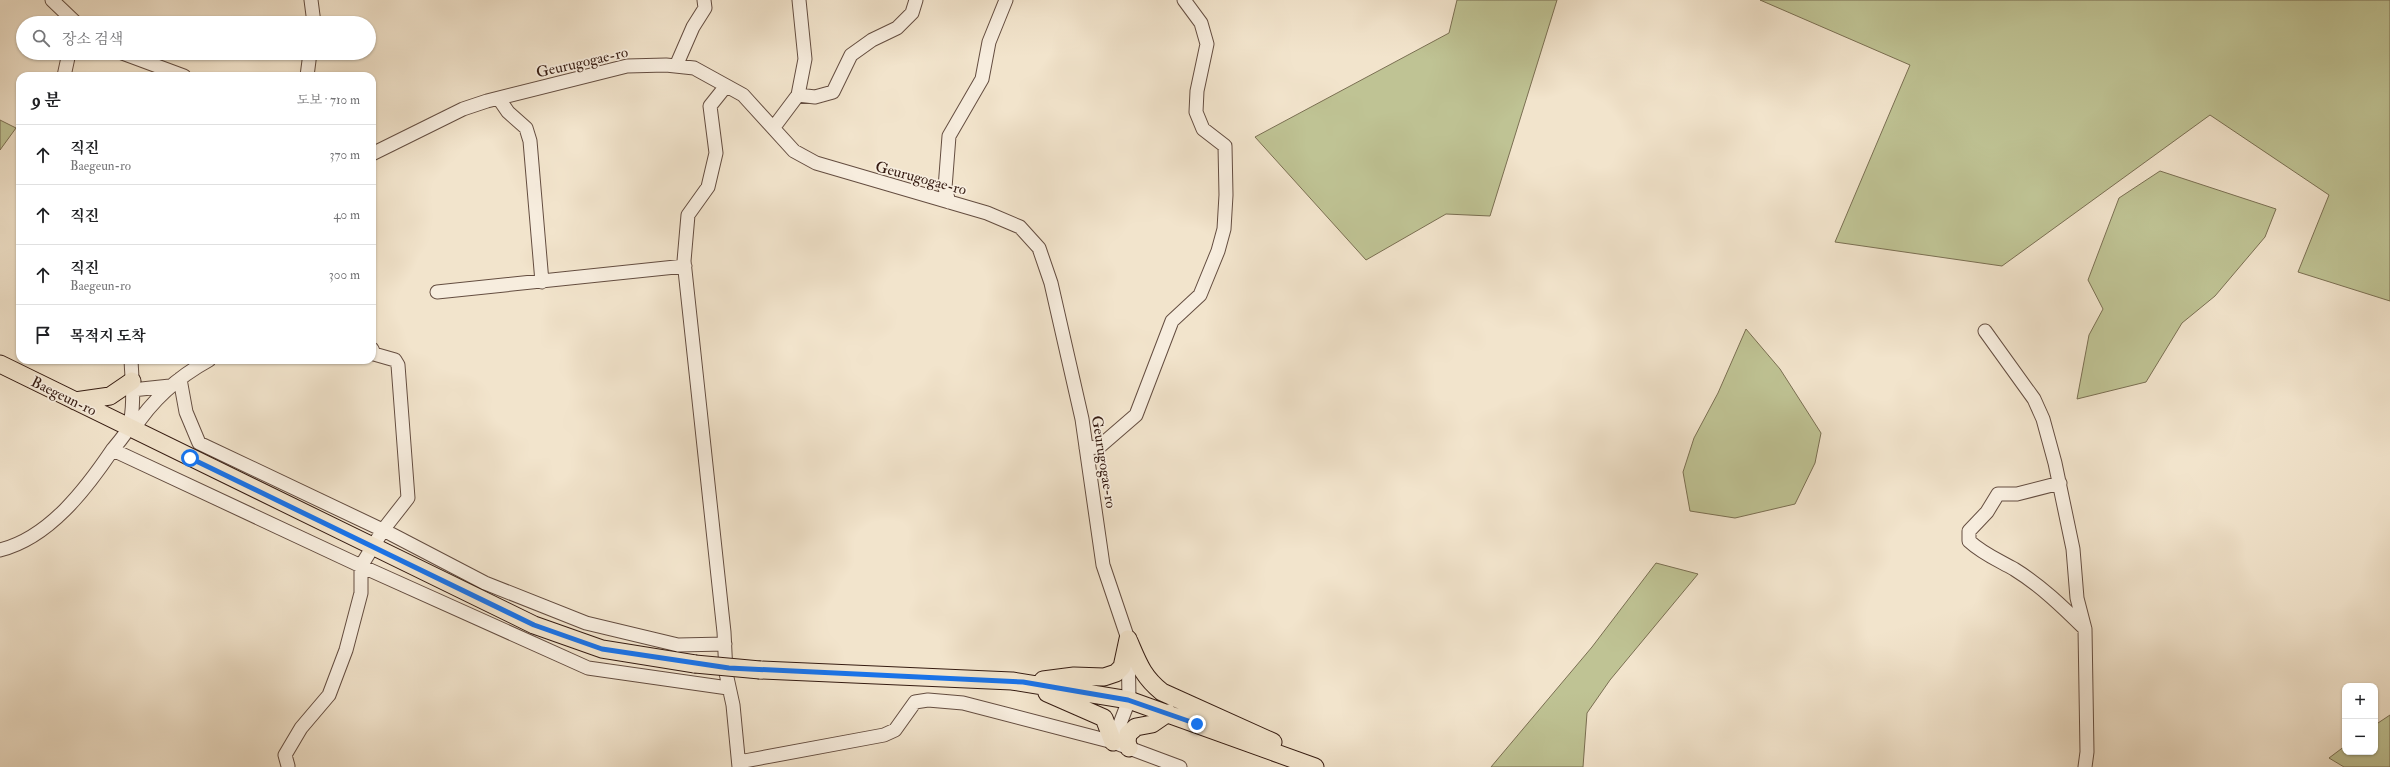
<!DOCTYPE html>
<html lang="ko">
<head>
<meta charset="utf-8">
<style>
	:root { --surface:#fff; --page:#f2f2f2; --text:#202124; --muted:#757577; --line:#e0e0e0 }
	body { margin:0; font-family:"IM FELL Double Pica","Noto Serif KR",serif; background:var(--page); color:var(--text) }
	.controls { position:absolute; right:12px; bottom:12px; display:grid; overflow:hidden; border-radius:8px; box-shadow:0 1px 3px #0004 }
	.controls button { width:36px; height:36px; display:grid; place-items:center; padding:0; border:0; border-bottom:1px solid var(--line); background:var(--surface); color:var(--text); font:20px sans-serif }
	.stop { position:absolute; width:12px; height:12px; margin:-9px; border:3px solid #1a73e8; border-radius:50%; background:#fff }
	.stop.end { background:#1a73e8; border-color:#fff; box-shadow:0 1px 4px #0008 }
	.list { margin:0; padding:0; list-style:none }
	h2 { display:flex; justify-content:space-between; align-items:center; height:52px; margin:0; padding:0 16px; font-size:17px }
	h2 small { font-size:13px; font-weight:400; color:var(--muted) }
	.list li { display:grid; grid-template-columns:26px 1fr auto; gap:12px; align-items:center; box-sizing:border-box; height:60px; padding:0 16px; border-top:1px solid var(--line) }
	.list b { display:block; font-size:15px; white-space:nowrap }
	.list p { margin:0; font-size:13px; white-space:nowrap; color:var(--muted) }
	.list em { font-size:13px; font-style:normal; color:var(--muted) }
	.icon { flex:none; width:22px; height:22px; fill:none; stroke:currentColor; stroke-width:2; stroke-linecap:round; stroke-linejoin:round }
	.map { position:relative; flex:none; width:2390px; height:767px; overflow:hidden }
	.search { position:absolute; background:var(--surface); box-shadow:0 1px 3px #0004; left:16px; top:16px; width:360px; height:44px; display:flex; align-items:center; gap:10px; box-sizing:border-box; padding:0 14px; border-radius:22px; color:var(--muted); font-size:15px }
	.panel { position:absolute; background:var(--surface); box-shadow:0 1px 3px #0004; left:16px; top:72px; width:360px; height:292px; border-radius:12px }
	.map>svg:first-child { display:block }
	.green { fill:#bfc394; stroke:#7a6f52 }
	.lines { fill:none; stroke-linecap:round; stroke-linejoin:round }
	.minor-casing { stroke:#644d40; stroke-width:15 }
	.major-casing { stroke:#351b11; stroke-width:19 }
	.minor { stroke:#f7edde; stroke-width:13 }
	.major { stroke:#f2e4cc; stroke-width:17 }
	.major-bridge-casing { stroke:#351b11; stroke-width:19; stroke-linecap:butt }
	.major-bridge { stroke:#f2e4cc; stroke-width:17 }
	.route { stroke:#1a73e8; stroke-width:5 }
	.labels { text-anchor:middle; stroke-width:3.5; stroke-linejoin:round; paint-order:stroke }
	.street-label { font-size:15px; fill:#351b11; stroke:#f7edde }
</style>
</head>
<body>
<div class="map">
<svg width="2390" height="767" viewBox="0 0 2390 767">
	<rect width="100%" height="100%" fill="#f2e4cc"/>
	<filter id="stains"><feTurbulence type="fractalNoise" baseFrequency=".005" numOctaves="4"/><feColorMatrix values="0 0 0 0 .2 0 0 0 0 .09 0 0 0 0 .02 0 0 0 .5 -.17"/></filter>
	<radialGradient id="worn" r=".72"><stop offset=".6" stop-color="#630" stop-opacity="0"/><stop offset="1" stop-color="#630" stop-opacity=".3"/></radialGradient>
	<path class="green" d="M1457 0H1557L1490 216 1446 214 1366 260 1255 137 1449 33Z
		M1760 0H2390V301L2298 272 2329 195 2210 115 2002 266 1835 242 1910 65Z
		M0 120 16 128 0 150Z
		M2160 171 2276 209 2265 237 2215 296 2182 323 2146 382 2077 399 2089 335 2103 309 2088 280 2119 198Z
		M1746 329 1780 369 1821 433 1815 463 1795 504 1735 518 1690 511 1683 472 1694 438 1718 393Z
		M1656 563 1698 574 1610 680 1587 713 1583 767H1491L1592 647Z
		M2390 715V767H2344L2329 758 2345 746V752H2375V725Z"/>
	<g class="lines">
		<g class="minor-casing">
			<path id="minor" d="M52 0 76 23
				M311 0 314 23
				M122 53 184 76
				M676 66 693 27 705 8 704 0
				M64 76 69 53
				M307 76 310 53
				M726 86 710 106 716 153 708 187 688 215 684 261 724 632 726 673 733 705 739 767
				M798 95 815 97 833 92 851 55 872 40 897 28 912 13 916 0
				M499 99 508 112 526 128 530 141 542 282
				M774 127 798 95 805 59 799 0
				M372 154 463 109 487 101 627 66 666 65 694 68 743 95 794 151 816 163 987 213 1020 227 1039 248 1051 283 1082 419 1103 565 1128 639 1129 700 1113 742
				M949 202 945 188 949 136 982 79 989 42 1006 0
				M437 292 685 266
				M1985 331 2034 399 2043 419 2055 463 2073 549 2077 598 2085 629 2087 752 2085 767
				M180 379 186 412 199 443 391 534 485 583 586 623 678 645 725 644
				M132 390 170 386
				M133 430C152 400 178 377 209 360
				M1086 448 1099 447 1136 415 1172 321 1200 295 1218 251 1224 229 1226 195 1225 146 1203 129 1196 112 1197 91 1207 44 1201 23 1184 0
				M113 450 361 566 588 668 728 688
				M2060 483 2017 494H1998L1987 512 1969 531V541C1983 554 1998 560 2014 569 2040 585 2063 607 2085 629
				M0 550C49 538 86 489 113 449 118 443 126 434 129 427 135 407 132 381 131 360
				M739 762 884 735 895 730 915 702 928 700 963 703 1113 742 1180 767
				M288 766 285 755 301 728 329 695 346 650 361 593V566L383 530 408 498 398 365 395 360 374 354 372 349"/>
		</g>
		<g class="major-casing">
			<path id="major" d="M0 364 534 625 602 649 695 664
				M75 401 110 396 132 381
				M1128 639C1138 662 1142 676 1162 692L1273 742
				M760 670 1012 681 1129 700 1315 767
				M1043 680 1074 676 1104 677 1116 673 1122 667 1128 639
				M1047 693 1104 718 1113 742
				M1129 748 1127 742 1128 734 1136 727 1152 724 1168 713"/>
		</g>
		<use href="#minor" class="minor"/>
		<use href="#major" class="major"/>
		<g class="major-bridge-casing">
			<path id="major-bridge" d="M695 664 760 670"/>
		</g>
		<use href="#major-bridge" class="major-bridge"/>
	</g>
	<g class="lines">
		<path class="route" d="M190 458 534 625 602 649 729 668 1023 682 1128 700 1197 724"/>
	</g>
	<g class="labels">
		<g class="street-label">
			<text transform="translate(582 62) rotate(-13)" y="5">Geurugogae-ro</text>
			<text transform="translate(921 178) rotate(15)" y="5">Geurugogae-ro</text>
			<text transform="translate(64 396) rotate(26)" y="5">Baegeun-ro</text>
			<text transform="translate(1104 462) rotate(81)" y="5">Geurugogae-ro</text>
		</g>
	</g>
	<rect width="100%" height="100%" filter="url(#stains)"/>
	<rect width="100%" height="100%" fill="url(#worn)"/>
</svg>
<div class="controls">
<button>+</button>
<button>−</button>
</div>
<div class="stop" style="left:190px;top:458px"></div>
<div class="stop end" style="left:1197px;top:724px"></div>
<div class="search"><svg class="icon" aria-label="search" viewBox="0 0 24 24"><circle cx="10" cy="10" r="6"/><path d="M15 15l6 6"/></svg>장소 검색</div>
<section class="panel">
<h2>9 분<small>도보 · 710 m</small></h2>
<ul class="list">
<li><svg class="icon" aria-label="ahead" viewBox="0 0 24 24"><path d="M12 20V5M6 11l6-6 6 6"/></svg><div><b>직진</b><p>Baegeun-ro</p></div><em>370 m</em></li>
<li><svg class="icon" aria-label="ahead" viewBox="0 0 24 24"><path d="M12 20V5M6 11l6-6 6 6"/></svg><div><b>직진</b></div><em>40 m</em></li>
<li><svg class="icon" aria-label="ahead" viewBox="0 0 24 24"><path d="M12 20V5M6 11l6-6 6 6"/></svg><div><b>직진</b><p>Baegeun-ro</p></div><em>300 m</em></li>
<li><svg class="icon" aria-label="arrive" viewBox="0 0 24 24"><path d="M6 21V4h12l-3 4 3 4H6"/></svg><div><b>목적지 도착</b></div></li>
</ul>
</section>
</div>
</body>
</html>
